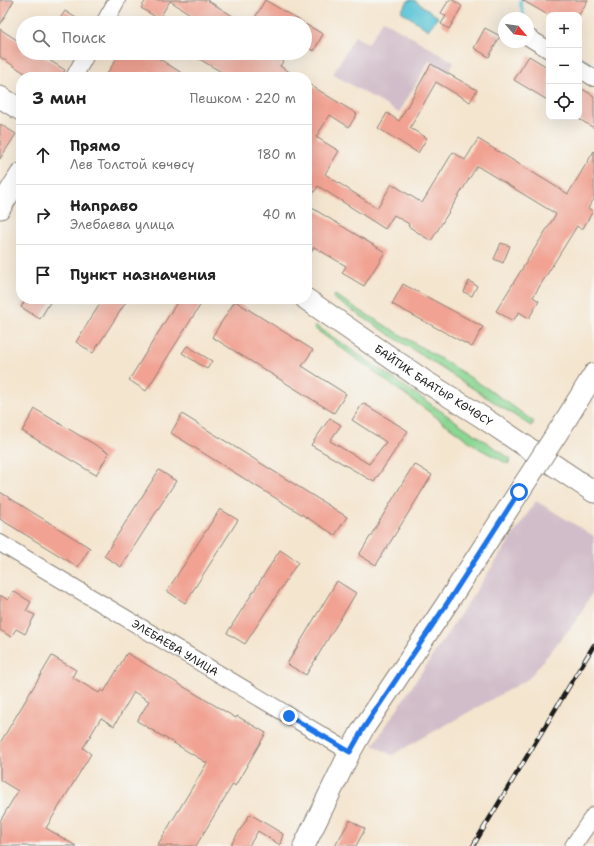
<!DOCTYPE html>
<html lang="ru">
<head>
<meta charset="utf-8">
<style>
	:root { --surface:#fff; --page:#f6f6f6; --text:#222; --muted:#767676; --line:#e0e0e0 }
	body { margin:0; font-family:"Shantell Sans",sans-serif; background:var(--page); color:var(--text) }
	.controls { position:absolute; right:12px; top:12px; display:grid; overflow:hidden; border-radius:8px; box-shadow:0 4px 16px #0002 }
	.controls button { width:36px; height:36px; display:grid; place-items:center; padding:0; border:0; border-bottom:1px solid var(--line); background:var(--surface); color:var(--text); font:20px sans-serif }
	.compass { position:absolute; left:498px; top:12px; width:36px; height:36px; border-radius:50%; background:var(--surface); box-shadow:0 4px 16px #0002; rotate:119deg }
	.stop { position:absolute; width:12px; height:12px; margin:-9px; border:3px solid #1a73e8; border-radius:50%; background:#fff }
	.stop.end { background:#1a73e8; border-color:#fff; box-shadow:0 1px 4px #0008 }
	.list { margin:0; padding:0; list-style:none }
	h2 { display:flex; justify-content:space-between; align-items:center; height:52px; margin:0; padding:0 16px; font-size:17px }
	h2 small { font-size:13px; font-weight:400; color:var(--muted) }
	.list li { display:grid; grid-template-columns:26px 1fr auto; gap:12px; align-items:center; box-sizing:border-box; height:60px; padding:0 16px; border-top:1px solid var(--line) }
	.list b { display:block; font-size:15px; white-space:nowrap }
	.list p { margin:0; font-size:13px; white-space:nowrap; color:var(--muted) }
	.list em { font-size:13px; font-style:normal; color:var(--muted) }
	.icon { flex:none; width:22px; height:22px; fill:none; stroke:currentColor; stroke-width:2; stroke-linecap:round; stroke-linejoin:round }
	.map { position:relative; flex:none; width:594px; height:846px; overflow:hidden }
	.search { position:absolute; background:var(--surface); box-shadow:0 4px 16px #0002; left:16px; top:16px; width:296px; height:44px; display:flex; align-items:center; gap:10px; box-sizing:border-box; padding:0 14px; border-radius:22px; color:var(--muted); font-size:15px }
	.panel { position:absolute; background:var(--surface); box-shadow:0 4px 16px #0002; left:16px; top:72px; width:296px; height:232px; border-radius:16px }
	.map>svg:first-child { display:block }
	.industrial { fill:#d1bdc9 }
	.green { fill:#8bd693; stroke:#547958 }
	.water { fill:#5ac4d6; stroke:#3b7079 }
	.lines { fill:none; stroke-linecap:round; stroke-linejoin:round }
	.stream { stroke:#5ac4d6; stroke-width:3.5 }
	.building { fill:#f1a292 }
	.minor-casing { stroke:#888076; stroke-width:18 }
	.major-casing { stroke:#888076; stroke-width:23 }
	.minor { stroke:#fff; stroke-width:16 }
	.major { stroke:#fff; stroke-width:21 }
	.rail-casing { stroke:#1c1c1c; stroke-width:4.5 }
	.rail { stroke:#f6f6f2; stroke-width:3; stroke-dasharray:9; stroke-linecap:butt }
	.major-bridge-casing { stroke:#888076; stroke-width:23; stroke-linecap:butt }
	.major-bridge { stroke:#fff; stroke-width:21 }
	.route { stroke:#1a73e8; stroke-width:5 }
	.labels { text-anchor:middle; stroke-width:3; stroke-linejoin:round; paint-order:stroke }
	.street-label { font-size:11px; fill:#1c1c1c; stroke:#f6f6f2 }
</style>
</head>
<body>
<div class="map">
<svg width="594" height="846" viewBox="0 0 594 846">
	<rect width="100%" height="100%" fill="#f6f6f2"/>
	<filter id="ink" filterUnits="userSpaceOnUse"><feTurbulence type="fractalNoise" baseFrequency=".025" numOctaves="2"/><feDisplacementMap in="SourceGraphic" scale="8" xChannelSelector="R" yChannelSelector="G"/><feConvolveMatrix kernelMatrix="1 2 1 2 8 2 1 2 1" color-interpolation-filters="sRGB"/></filter>
	<filter id="wash" filterUnits="userSpaceOnUse"><feTurbulence type="fractalNoise" baseFrequency=".012" numOctaves="4" result="noise"/><feDisplacementMap in="SourceGraphic" scale="16" xChannelSelector="R" yChannelSelector="G"/><feGaussianBlur stdDeviation="0.9" result="paint"/><feColorMatrix in="noise" values="0 0 0 0 0 0 0 0 0 0 0 0 0 0 0 0 0 1.4 0 .05"/><feComposite in="paint" operator="in"/></filter>
	<g filter="url(#wash)">
		<rect width="100%" height="100%" fill="#f4e5cf"/>
		<path class="industrial" d="M383 20 454 62 448 72 429 61 399 113 333 74 355 36 368 44Z
			M536 501 594 536V590L576 621 528 679 392 755 373 745Z"/>
		<path class="green" d="M335 295C402 337 472 374 534 422L531 426 333 298Z
			M315 325 511 459 508 464 480 449 314 328Z"/>
		<path class="water" d="M409 0H414L438 17 428 30 401 11Z"/>
		<g class="lines">
			<path class="stream" d="M520 1 524 18
				M528 26 533 32
				M579 58 594 67"/>
		</g>
		<g id="blocks">
			<path class="building" d="M0 0H14L0 25Z
				M146 0H207L244 23H204L170 1 159 19 141 8Z
				M265 0 304 23H252Z
				M449 0H453L462 6 449 29 441 24 446 16 441 13Z
				M522 0H588L579 15H548Z
				M65 11 84 23H57Z
				M305 24 323 34 314 51 305 46Z
				M485 28 500 36 489 57 474 48Z
				M0 29 23 44V53H38L65 70 61 77H31L0 57Z
				M120 53H150L188 77H157L148 71 144 77H105Z
				M189 53H289L280 66 297 77H230Z
				M529 56 549 68V101L514 80Z
				M431 64 477 90 470 102 436 82 410 128 427 138 418 153 378 128 387 113 399 121Z
				M307 83 357 114 349 127 330 115 316 137 339 151 325 174 377 208 392 184 422 203 453 152 465 160 478 139 568 194 594 151V199L588 208 593 211 582 230 577 226 533 297 539 301 529 318 519 312 513 321 496 311 556 214 477 166 431 241 408 226 409 224 394 215 385 229 318 186 307 204Z
				M579 87 594 96V128L579 119Z
				M0 124 16 134 0 159Z
				M307 205 385 252 364 286 342 273 346 266 314 247 307 259Z
				M501 243 510 246 503 263 494 259Z
				M469 281 477 286 472 296 464 292Z
				M403 284 483 327 472 347 392 304Z
				M26 299H52L40 319 21 307Z
				M103 299H128L93 353 76 342Z
				M179 299H193L201 304 146 391 129 380Z
				M235 301 313 350 302 366 346 394 334 413 212 337Z
				M187 346 212 361 207 369 182 353Z
				M363 403 408 431 374 482 311 445 330 418 341 425 330 441 369 464 386 442 352 420Z
				M35 409 109 453 96 475 22 431Z
				M182 414 347 517 335 535 171 433Z
				M414 464 432 475 376 565 359 555Z
				M159 470 176 481 121 567 104 556Z
				M0 492 90 548 78 567 0 519Z
				M220 509 238 520 185 603 167 591Z
				M280 550 298 562 245 644 227 633Z
				M337 581 356 593 306 675 287 664Z
				M13 591 31 602 26 611 35 615 25 634 16 629 11 637 0 630V595L8 600Z
				M127 653 236 718 237 716 266 733 235 786 233 784 196 846H157L207 763 137 721 149 701 134 692 114 726 101 718 83 748 91 754 46 828 76 846H0V821L18 791 0 780V743L52 656 76 670 72 677 99 693 101 690 104 692Z
				M250 814 283 834 280 845 258 831 249 846H230Z
				M350 820 365 829 356 846H335Z"/>
		</g>
	</g>
	<g filter="url(#ink)">
		<use href="#blocks" fill-opacity="0" stroke="#888076" stroke-width="1"/>
		<g class="lines">
			<g class="minor-casing">
				<g id="minor">
					<path d="M104 23 117 0"/>
					<path d="M528 37 549 50"/>
					<path d="M579 69 594 78"/>
					<path d="M74 77 87 53"/>
					<path id="s1" d="M0 543 350 752"/>
					<path d="M573 846 594 815"/>
				</g>
			</g>
			<g class="major-casing">
				<g id="major">
					<path d="M0 97 21 110"/>
					<path d="M0 208 21 174"/>
					<path id="s2" d="M306 299 423 380 479 415 594 492"/>
					<path d="M565 421 594 374"/>
					<path d="M304 846 350 752 363 729 446 605 519 492"/>
				</g>
			</g>
			<use href="#minor" class="minor"/>
			<use href="#major" class="major"/>
			<g class="rail-casing">
				<path id="rail" d="M473 846 594 645"/>
			</g>
			<use href="#rail" class="rail"/>
			<g class="major-bridge-casing">
				<path id="major-bridge" d="M519 492 565 421"/>
			</g>
			<use href="#major-bridge" class="major-bridge"/>
		</g>
	</g>
	<g class="lines" filter="url(#ink)">
		<path class="route" d="M289 716 350 752 363 729 446 605 519 492"/>
	</g>
	<g class="labels">
		<g class="street-label">
			<text dy="4" stroke="none"><textPath href="#s2" startOffset="154">БАЙТИК БААТЫР КӨЧӨСҮ</textPath></text>
			<text dy="4" stroke="none"><textPath href="#s1" startOffset="204">ЭЛЕБАЕВА УЛИЦА</textPath></text>
		</g>
	</g>
</svg>
<div class="controls">
<button>+</button>
<button>−</button>
<button><svg class="icon" aria-label="locate" viewBox="0 0 24 24"><circle cx="12" cy="12" r="6"/><path d="M12 2v4M12 18v4M2 12h4M18 12h4"/></svg></button>
</div>
<svg class="compass" viewBox="-18 -18 36 36"><path d="M0-13l5 13h-10z" fill="#e53935"/><path d="M0 13l5-13h-10z" fill="#767676"/></svg>
<div class="stop" style="left:519px;top:492px"></div>
<div class="stop end" style="left:289px;top:716px"></div>
<div class="search"><svg class="icon" aria-label="search" viewBox="0 0 24 24"><circle cx="10" cy="10" r="6"/><path d="M15 15l6 6"/></svg>Поиск</div>
<section class="panel">
<h2>3 мин<small>Пешком · 220 m</small></h2>
<ul class="list">
<li><svg class="icon" aria-label="ahead" viewBox="0 0 24 24"><path d="M12 20V5M6 11l6-6 6 6"/></svg><div><b>Прямо</b><p>Лев Толстой көчөсү</p></div><em>180 m</em></li>
<li><svg class="icon" aria-label="right" viewBox="0 0 24 24"><path d="M7 20v-9h11M14 6l5 5-5 5"/></svg><div><b>Направо</b><p>Элебаева улица</p></div><em>40 m</em></li>
<li><svg class="icon" aria-label="arrive" viewBox="0 0 24 24"><path d="M6 21V4h12l-3 4 3 4H6"/></svg><div><b>Пункт назначения</b></div></li>
</ul>
</section>
</div>
</body>
</html>
